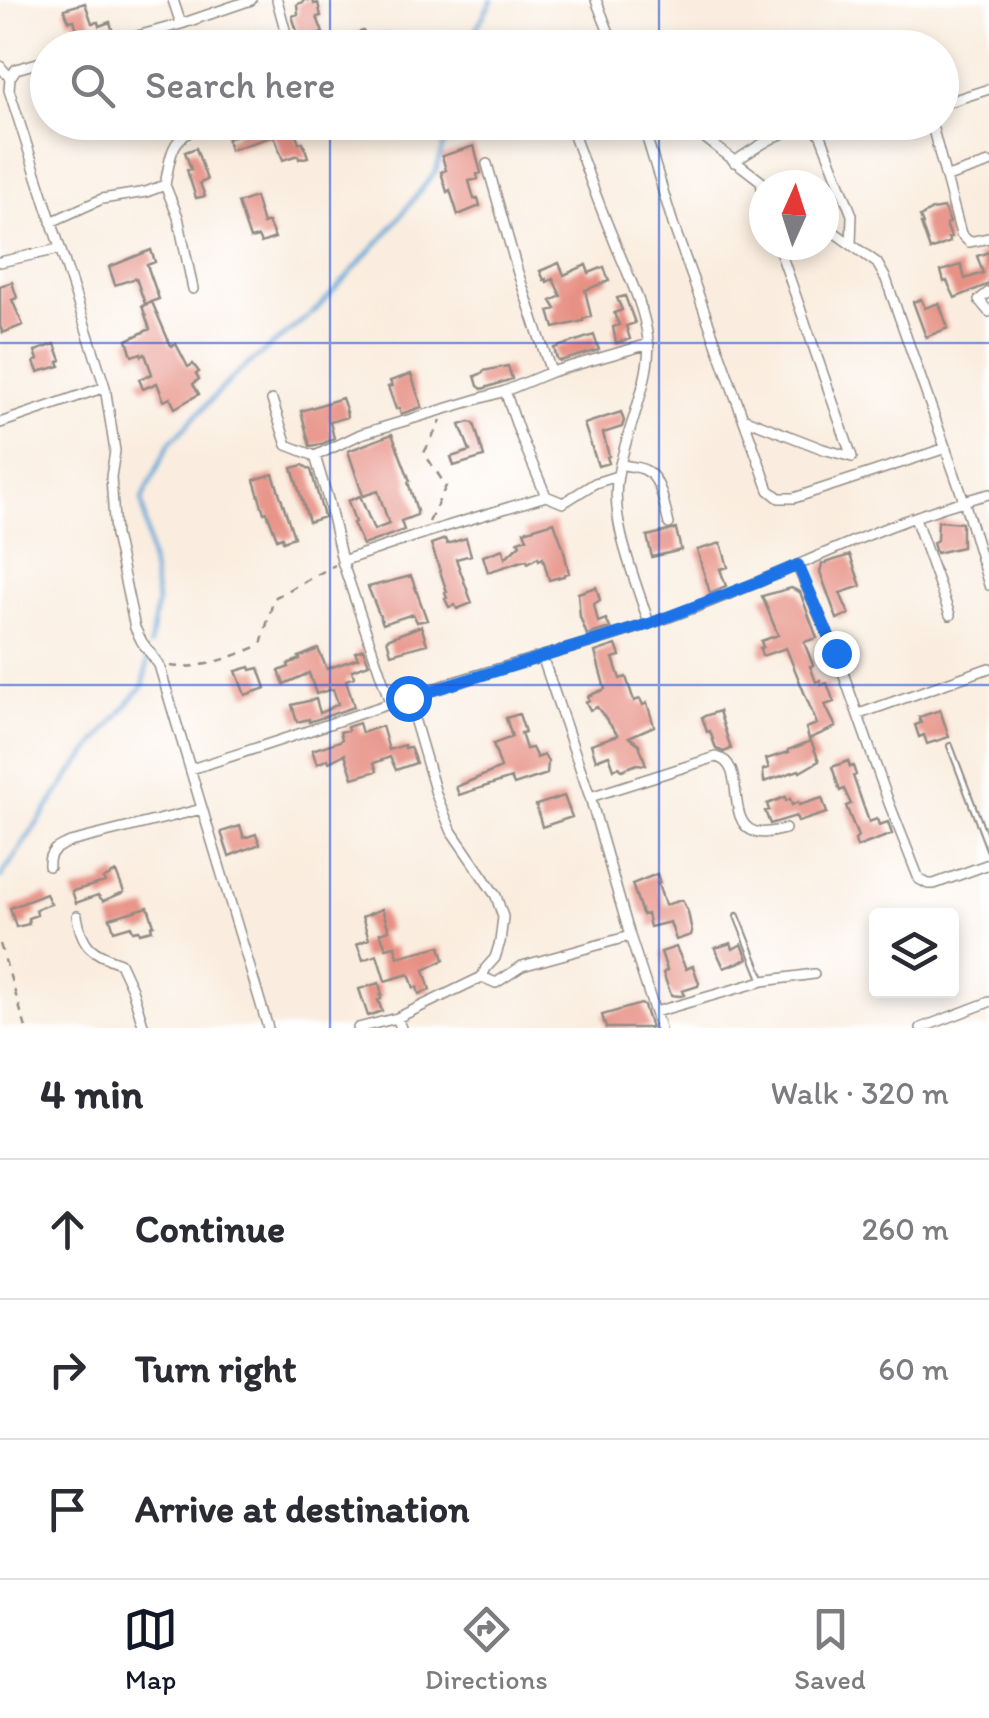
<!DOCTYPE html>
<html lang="en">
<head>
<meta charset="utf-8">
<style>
	:root { --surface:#fff; --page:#f7f7f7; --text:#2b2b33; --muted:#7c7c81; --line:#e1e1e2; --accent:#111827 }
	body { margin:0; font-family:Itim,sans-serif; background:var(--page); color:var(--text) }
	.controls { position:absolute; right:30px; bottom:30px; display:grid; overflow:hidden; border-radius:10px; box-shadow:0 5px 15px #0003 }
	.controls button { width:90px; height:90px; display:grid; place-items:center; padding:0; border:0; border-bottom:2px solid var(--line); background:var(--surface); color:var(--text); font:50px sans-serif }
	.compass { position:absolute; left:749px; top:170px; width:90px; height:90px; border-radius:50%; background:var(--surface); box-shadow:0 5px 15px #0003; rotate:3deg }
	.stop { position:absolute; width:30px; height:30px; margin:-22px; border:8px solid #1a73e8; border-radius:50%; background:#fff }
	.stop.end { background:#1a73e8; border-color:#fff; box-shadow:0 2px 10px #0008 }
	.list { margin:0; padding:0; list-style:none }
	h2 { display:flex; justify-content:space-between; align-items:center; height:130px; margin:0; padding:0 40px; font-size:42px }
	h2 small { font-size:32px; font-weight:400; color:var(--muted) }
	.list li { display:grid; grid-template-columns:65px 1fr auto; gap:30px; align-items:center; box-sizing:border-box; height:140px; padding:0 40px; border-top:2px solid var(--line) }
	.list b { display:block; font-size:38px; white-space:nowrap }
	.list em { font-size:32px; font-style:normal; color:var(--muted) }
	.icon { flex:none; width:55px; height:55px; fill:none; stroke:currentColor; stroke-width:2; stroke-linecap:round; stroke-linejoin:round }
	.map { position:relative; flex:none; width:989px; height:1028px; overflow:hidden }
	.search { position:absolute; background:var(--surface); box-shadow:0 5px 15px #0003; left:30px; right:30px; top:30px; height:110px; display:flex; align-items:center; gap:25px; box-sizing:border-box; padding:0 35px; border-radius:55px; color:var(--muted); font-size:38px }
	.sheet { height:550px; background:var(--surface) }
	nav { display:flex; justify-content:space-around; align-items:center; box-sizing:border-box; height:140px; border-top:2px solid var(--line); background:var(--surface); font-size:28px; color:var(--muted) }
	nav a { display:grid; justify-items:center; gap:5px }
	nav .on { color:var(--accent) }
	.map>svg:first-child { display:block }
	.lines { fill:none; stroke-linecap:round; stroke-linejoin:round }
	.stream { stroke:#62a5d6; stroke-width:4 }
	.building { fill:#e79185 }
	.service-casing { stroke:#928c85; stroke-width:8 }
	.minor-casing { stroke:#928c85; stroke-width:12 }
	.path { stroke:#928c85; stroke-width:2.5; stroke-dasharray:8 8; stroke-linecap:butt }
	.service { stroke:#fff; stroke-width:4 }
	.minor { stroke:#fff; stroke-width:9 }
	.route { stroke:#1a73e8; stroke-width:12 }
	.grid { fill:none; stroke:#1d4ed8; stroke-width:2.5; stroke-opacity:0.55 }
</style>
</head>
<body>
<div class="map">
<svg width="989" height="1028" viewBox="0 0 989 1028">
	<rect width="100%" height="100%" fill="#fff"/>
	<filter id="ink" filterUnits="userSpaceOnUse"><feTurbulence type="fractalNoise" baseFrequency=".01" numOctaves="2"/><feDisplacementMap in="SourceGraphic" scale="20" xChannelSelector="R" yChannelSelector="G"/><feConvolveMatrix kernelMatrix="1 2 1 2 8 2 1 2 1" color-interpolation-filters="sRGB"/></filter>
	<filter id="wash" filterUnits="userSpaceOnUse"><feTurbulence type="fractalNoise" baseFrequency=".0048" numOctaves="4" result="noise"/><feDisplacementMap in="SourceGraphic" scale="40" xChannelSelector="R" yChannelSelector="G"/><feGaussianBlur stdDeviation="2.25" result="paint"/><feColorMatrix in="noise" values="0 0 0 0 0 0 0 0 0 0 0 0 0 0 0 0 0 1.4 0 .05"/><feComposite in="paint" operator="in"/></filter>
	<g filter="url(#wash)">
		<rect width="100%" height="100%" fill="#faeddf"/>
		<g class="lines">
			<path class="stream" d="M470 48 471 38 492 0
				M150 646 157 601 142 499 169 444 235 375 316 310 386 234 436 171 443 146 460 122
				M0 878 73 771 144 684 148 656"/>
		</g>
		<g id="blocks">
			<path class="building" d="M303 0H313L314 4 318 3 321 16 317 17 323 33 300 40 292 16 298 14 297 4 303 2Z
				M85 3 92 23 98 22 99 26 110 22 113 33 81 43 74 20 69 21 64 9Z
				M363 31 368 39 388 33 390 48H346V45L348 44 347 40 351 38V35Z
				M279 122H292L299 143 303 142 308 157 299 159 298 155 283 160 274 136 230 150 227 139 237 135 236 131 250 126 251 129 255 128 256 131Z
				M474 146 481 173 477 174 478 179 469 181 474 199 478 198 480 206 458 215 450 190 447 192 441 172 446 170 442 156Z
				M196 148 207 180 200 183 205 196 196 198 187 170 191 169 185 152Z
				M255 197 263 224 268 222 275 238 261 243 258 237 250 239 238 203Z
				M944 208 950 223 946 224 951 237 948 238 950 242 930 250 921 224H923L920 217 932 210Z
				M151 250 155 262 147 265 159 299 145 304 136 278 115 285 109 267Z
				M989 252V284L955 298 947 281 944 282 941 271 961 265 965 279 983 273 977 256Z
				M559 263 564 275 586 265 589 273 604 267 609 281 585 290 591 316 583 319V321L554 328 549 311 556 309 551 301 561 296 553 279 547 282 546 279 544 280 540 271Z
				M12 282 17 298 12 300 23 325 3 333 0 326V286Z
				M625 296 635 323 626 326 630 339 616 343 613 327 619 325 614 313 622 310 617 298Z
				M921 299 925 308 939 303 948 328 926 337 913 302Z
				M152 302 170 344 172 346 176 344 188 367 193 364 199 372 196 374 199 379 193 384 199 394 175 408 170 398 164 401 157 383 143 389 139 379 152 374 145 354 142 356 141 353 132 356 127 340 150 329 142 306Z
				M594 335 599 350 560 361 557 359 554 348Z
				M55 344 61 360 58 362 60 366 38 372 34 362 38 360 35 351Z
				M508 366 512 379 482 389 478 386 475 376 483 373V371Z
				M411 374 422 407 401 414 399 408 396 409 388 387 392 386 390 381Z
				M342 398 347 412H346L347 417 330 422 334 438 322 444 310 446 301 411Z
				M621 412 624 421 622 427 603 433 609 456 607 457 609 463 598 466 584 424Z
				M469 422 474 423 484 457 454 466 451 457 470 451 460 425Z
				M392 434 410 481 408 482 417 511V515L401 521 404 530 363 545 353 523 355 522 348 501 360 496 374 530 389 524 378 491 363 496 348 451Z
				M303 465 311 470 324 517 309 522 292 468Z
				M273 474 294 537 283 541 282 537 277 539 267 512 264 513 254 480Z
				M938 521 962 523V547L936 553 933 543 937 540Z
				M554 522 563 547 569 573 564 574V576L549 580 543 558 539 560 538 557 528 563 527 560 522 561 488 572 483 556 503 549 505 558 520 544 518 541 527 538 524 531Z
				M676 529 681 550 652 557 647 536Z
				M466 538 471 555 456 559 472 603 457 609 455 605 449 607 445 599 447 598 445 593 447 592 431 544 445 539 447 544Z
				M721 543 728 567 720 569 726 586 710 593 697 550Z
				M850 555 861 586 840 593 849 614 837 619 820 572 822 564Z
				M411 576 427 620 417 622 413 614 383 624 368 587Z
				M596 587 600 600 594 604 598 622 606 619 610 628 587 635 580 617 578 593Z
				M791 588 800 592 817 638 804 642 813 665 810 666 816 682 820 680 821 685 827 683 834 702 825 705 836 727 809 739 806 728 817 724 786 648 762 656 760 648 763 647 761 641 778 635 762 596Z
				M421 626 427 644 391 654 387 639Z
				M616 645 620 656 613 658 620 679 626 677 634 701 640 699 643 705 647 703 654 726 629 737 639 744 646 765 637 764 622 770 619 767 614 769 609 755 596 760 591 744 618 735 597 707 590 710 586 702 589 700 588 696 605 689 595 652Z
				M318 649 327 669 358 658 355 652 363 649 369 664 352 670 354 677 346 680 354 707 309 722V719L297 722 292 705 316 699 320 713 338 704 333 689 316 694 309 673 284 684 279 671 289 667 288 664 300 659 299 657Z
				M250 667 251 670 259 668 266 688 245 695 236 671Z
				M940 710 949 737 927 744 924 735 919 737 915 725 921 723 919 717Z
				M719 711 731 749 724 752 716 749 710 731 707 732 702 717Z
				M519 714 525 732 521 733 526 749 532 748 537 758 544 755 548 762 547 774 514 785 511 778 459 795 456 787 501 768 493 744 512 737 506 718Z
				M359 723 362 733 382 726 389 750 404 745 405 748 410 747 416 763 396 770 390 757 374 763 377 771 353 778 345 754 329 762 328 759 317 764 312 750 340 741 342 739 340 732 348 730 347 727Z
				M811 741 819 761 800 772 799 770 764 782 763 770 769 768 766 759 789 752 788 750Z
				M848 761 850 767 853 766 856 775 853 776 869 822 877 819 879 825 888 822 892 834 857 847 855 840 858 837 846 806 851 804 844 789 840 791 832 767Z
				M564 796 572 817 542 827 536 805Z
				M785 797 786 801 790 799 792 805 798 802 799 805 822 798 827 813 798 822 796 816 770 824 765 811 769 810 767 804Z
				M240 826 244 838 256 834 260 844 229 856 221 832Z
				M116 872 124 892 103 901 98 895 76 903 72 891 105 882 103 879Z
				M657 874 660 883 658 884 665 905 682 900 688 912 692 932 691 935 676 940 670 922 650 927 647 914 643 915 641 911 632 884Z
				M46 894 51 904 36 909 37 915 28 918 29 924 16 927 10 908Z
				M148 907 154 925 151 926 152 930 140 933 139 930 133 931 131 926 114 931 110 918Z
				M382 909 389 930 380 933 386 948 395 946 398 957 440 946 444 960 424 970 430 990 419 994 417 987 414 988 409 974 385 981 377 955 363 960 357 944 369 939 362 917Z
				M731 943 733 949 742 944 748 959 724 968 715 948Z
				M676 947 686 969 693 966 699 983 698 986 682 991 684 995 680 996 671 995 663 973 667 970 661 952Z
				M379 983 382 995H380L381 999 378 1000 382 1011 368 1016 359 989Z
				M641 1004 644 1006 651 1028H606L602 1015Z"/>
		</g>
	</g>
	<g filter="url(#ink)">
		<use href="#blocks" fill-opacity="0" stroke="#928c85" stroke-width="2.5"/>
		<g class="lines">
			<g class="service-casing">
				<path id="service" d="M950 746 989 849
					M737 916 763 981"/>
			</g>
			<g class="minor-casing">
				<path id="minor" d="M173 0 181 24
					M277 0 290 48
					M596 0 615 48
					M536 34 541 48
					M94 48 181 24 251 0
					M0 66 10 78 9 90 105 387 115 451 111 477 115 535 135 628 142 642 159 665 268 1028
					M10 78 16 69 48 60
					M942 104 989 89
					M569 122C583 161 597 200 613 238 626 271 644 304 648 340 653 377 624 436 618 475 609 521 636 580 649 624
					M642 122 674 227 769 490 779 498H794L946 448
					M684 122 766 185
					M931 122 961 234 969 242 989 238
					M734 162C755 148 789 124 815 127L821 136 852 215 851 244
					M487 164 518 273 551 372
					M947 177 989 163
					M761 182 764 201
					M165 185 178 217 193 289
					M51 222 102 199 146 192 165 185C173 142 172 136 216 122
					M824 225 877 263 886 279 964 501 989 585
					M0 262 59 249
					M989 292 979 300 989 312
					M505 391 551 372 649 344
					M272 400 287 445 315 456
					M743 418 823 449 852 457 778 245
					M0 423 105 387
					M620 464C629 467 637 466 645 470 662 478 664 507 669 524
					M915 518 950 615
					M342 561 425 533 546 496 563 503 595 483 617 476
					M797 565 836 653 889 803 919 879 928 884H934L989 864
					M542 656 590 797 630 936 660 1028
					M391 705 342 561 329 503 315 456 361 434 505 391 519 432 546 496
					M859 714 989 668
					M191 769C278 742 364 712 451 683 531 658 613 639 691 609 790 572 886 520 989 494
					M590 797 716 757C747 763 725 819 753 831 762 835 776 831 785 829
					M49 866C48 851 57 847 70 842L202 809
					M77 916C82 946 91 953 120 963L132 989 144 1028
					M482 977 496 983 522 966 630 936
					M655 1012 763 981 814 974
					M397 1018 482 977 486 968 495 958 500 942 503 917 496 896 452 832 437 797 408 698
					M358 1028 397 1018 401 1028
					M921 1028 989 1002"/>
			</g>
			<path class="path" d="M429 522 446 486 424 453 441 420
				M170 666C201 670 232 657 261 645L274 598 335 565
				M0 944 26 1028"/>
			<use href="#service" class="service"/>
			<use href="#minor" class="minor"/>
		</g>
	</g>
	<g class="lines" filter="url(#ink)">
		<path class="route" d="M408 698 649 624 756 583 798 565 836 653"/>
	</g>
	<path class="grid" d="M330 0V48M659 0V48M330 122V1028M659 122V1028M0 343H989M0 685H989"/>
</svg>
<div class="controls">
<button><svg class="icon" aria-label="layers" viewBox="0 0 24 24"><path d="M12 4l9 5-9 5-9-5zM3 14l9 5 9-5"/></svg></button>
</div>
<svg class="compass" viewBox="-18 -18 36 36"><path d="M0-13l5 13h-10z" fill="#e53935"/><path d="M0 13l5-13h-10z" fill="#7c7c81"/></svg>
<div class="stop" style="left:408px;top:698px"></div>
<div class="stop end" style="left:836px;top:653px"></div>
<div class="search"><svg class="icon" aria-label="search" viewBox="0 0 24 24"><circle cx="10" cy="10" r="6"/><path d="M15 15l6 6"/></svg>Search here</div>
</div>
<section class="sheet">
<h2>4 min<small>Walk · 320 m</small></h2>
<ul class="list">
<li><svg class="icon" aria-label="ahead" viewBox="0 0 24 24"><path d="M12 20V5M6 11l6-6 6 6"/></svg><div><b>Continue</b></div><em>260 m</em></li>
<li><svg class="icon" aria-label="right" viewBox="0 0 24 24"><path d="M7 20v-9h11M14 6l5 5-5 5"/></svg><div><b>Turn right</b></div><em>60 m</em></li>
<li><svg class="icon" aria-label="arrive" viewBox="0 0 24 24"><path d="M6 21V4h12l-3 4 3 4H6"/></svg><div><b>Arrive at destination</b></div></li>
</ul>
</section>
<nav>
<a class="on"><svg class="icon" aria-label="map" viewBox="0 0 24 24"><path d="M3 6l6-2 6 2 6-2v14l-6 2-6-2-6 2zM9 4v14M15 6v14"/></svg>Map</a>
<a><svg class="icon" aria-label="directions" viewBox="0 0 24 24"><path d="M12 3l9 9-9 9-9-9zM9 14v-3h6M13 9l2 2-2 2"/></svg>Directions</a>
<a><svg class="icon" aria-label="saved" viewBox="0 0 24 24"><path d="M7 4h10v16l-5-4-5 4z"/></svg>Saved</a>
</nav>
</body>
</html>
